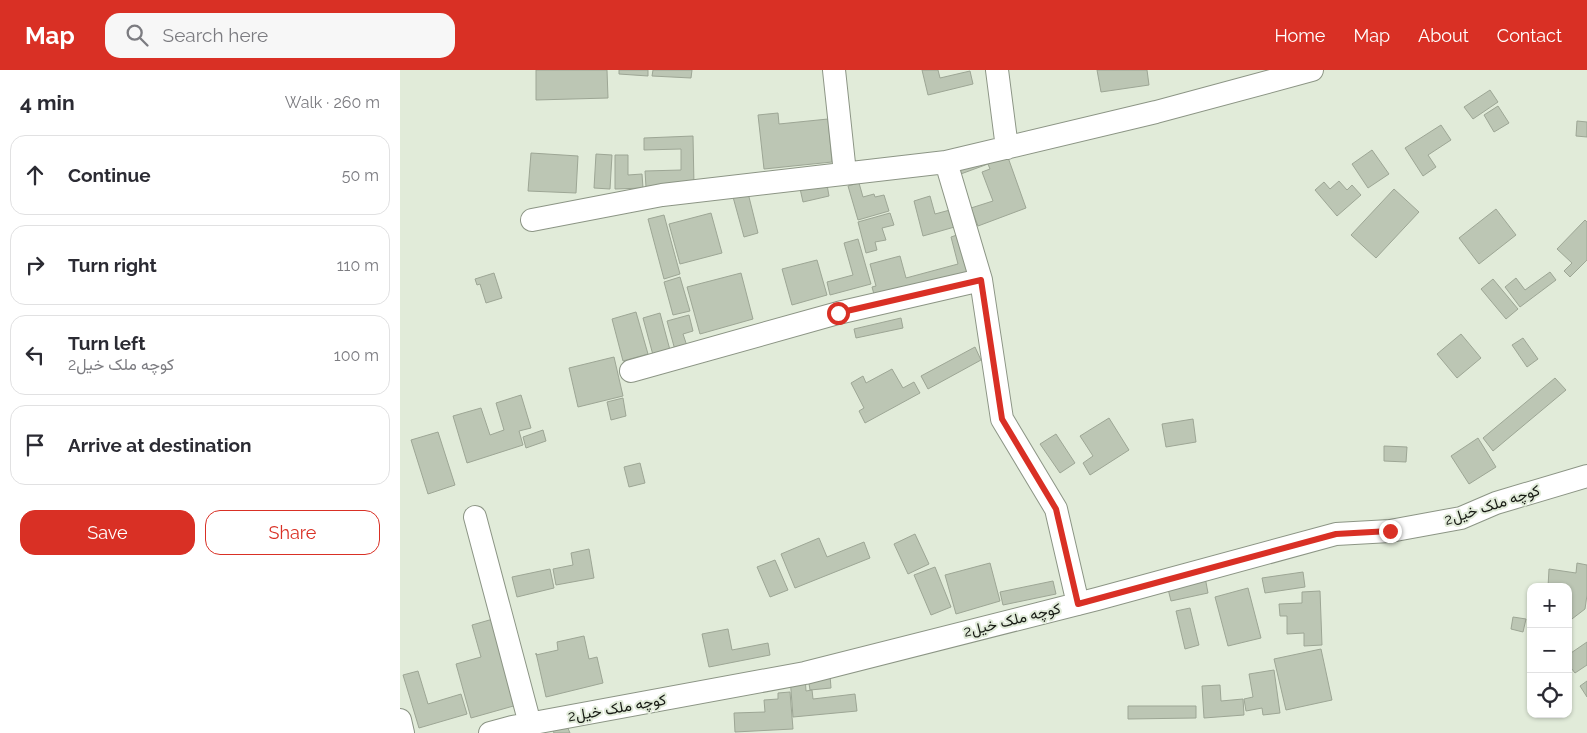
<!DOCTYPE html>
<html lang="en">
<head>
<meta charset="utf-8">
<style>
	:root { --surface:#fff; --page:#f7f7f7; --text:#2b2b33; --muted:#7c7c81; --line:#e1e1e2; --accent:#d93025 }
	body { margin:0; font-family:Raleway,Vazirmatn,sans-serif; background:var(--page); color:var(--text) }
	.controls { position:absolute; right:15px; bottom:15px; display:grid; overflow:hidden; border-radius:10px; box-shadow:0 1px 4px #0004 }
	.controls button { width:45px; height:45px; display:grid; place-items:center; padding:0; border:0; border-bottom:1px solid var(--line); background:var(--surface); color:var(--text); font:25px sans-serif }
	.stop { position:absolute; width:15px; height:15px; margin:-11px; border:4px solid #d93025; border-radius:50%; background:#fff }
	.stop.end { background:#d93025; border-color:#fff; box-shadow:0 1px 5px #0008 }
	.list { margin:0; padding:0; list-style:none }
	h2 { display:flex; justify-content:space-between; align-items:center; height:65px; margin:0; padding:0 20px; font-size:21px }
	h2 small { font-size:16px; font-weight:400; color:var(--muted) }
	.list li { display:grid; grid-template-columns:32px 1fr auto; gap:15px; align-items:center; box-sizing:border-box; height:80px; margin:0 10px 10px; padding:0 10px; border:1px solid var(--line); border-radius:15px }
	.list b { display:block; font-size:19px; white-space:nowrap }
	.list p { margin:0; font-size:16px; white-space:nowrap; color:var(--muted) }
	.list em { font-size:16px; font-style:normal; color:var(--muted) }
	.actions { display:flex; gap:10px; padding:15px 20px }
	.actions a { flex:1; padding:11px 0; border:1px solid var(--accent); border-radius:15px; text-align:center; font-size:18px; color:var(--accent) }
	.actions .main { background:var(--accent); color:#fff }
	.icon { flex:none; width:28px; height:28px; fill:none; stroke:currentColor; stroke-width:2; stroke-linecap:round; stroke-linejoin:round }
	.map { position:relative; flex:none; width:1187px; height:663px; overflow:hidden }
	header { display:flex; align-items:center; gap:30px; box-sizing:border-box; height:70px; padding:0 25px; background:var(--accent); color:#fff }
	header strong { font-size:24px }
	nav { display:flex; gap:28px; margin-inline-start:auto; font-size:18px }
	.search { width:350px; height:45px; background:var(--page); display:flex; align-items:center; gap:12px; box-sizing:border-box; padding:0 18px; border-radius:15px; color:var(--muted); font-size:19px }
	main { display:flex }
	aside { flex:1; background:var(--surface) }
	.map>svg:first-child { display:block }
	.building { fill:#bcc6b4; stroke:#9da695 }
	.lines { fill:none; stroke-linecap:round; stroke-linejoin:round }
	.street-casing { stroke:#8c9585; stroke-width:24 }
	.street { stroke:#fff; stroke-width:22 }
	.route { stroke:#d93025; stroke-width:6 }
	.labels { text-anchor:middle; stroke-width:4; stroke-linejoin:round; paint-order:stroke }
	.street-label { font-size:15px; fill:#161913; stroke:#e1ebd9 }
</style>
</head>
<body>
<header>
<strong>Map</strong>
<div class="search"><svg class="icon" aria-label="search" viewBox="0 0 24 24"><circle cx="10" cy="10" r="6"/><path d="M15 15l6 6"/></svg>Search here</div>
<nav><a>Home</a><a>Map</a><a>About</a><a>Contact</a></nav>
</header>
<main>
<aside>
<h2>4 min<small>Walk · 260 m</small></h2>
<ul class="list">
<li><svg class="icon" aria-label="ahead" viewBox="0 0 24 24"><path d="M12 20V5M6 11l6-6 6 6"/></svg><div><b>Continue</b></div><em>50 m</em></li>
<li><svg class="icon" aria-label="right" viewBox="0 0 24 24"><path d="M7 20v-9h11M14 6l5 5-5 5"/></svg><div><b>Turn right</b></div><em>110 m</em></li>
<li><svg class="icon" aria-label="left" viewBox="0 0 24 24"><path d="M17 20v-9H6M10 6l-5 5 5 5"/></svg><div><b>Turn left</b><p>کوچه ملک خیل2</p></div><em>100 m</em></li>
<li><svg class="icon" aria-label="arrive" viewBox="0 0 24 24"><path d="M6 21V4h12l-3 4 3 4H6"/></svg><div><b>Arrive at destination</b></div></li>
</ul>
<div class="actions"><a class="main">Save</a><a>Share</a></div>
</aside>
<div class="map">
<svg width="1187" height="663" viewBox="0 0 1187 663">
	<rect width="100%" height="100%" fill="#e1ebd9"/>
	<path class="building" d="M136 0H207L208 28 136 30Z
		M219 0H248V6L219 4Z
		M253 0H292L291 8 252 6Z
		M522 0H538L540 8 570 1 573 14 528 25Z
		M697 0H747L749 15 701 22Z
		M1090 20 1098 32 1073 49 1064 37Z
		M1098 36 1109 53 1094 62 1084 45Z
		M378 43 379 54 428 49 432 92 364 99 358 45Z
		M1177 51 1187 52V67L1176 66Z
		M1041 55 1051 70 1028 85 1036 97 1023 106 1005 78Z
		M293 66 294 116 246 117 245 101 281 100V79L244 80V68Z
		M605 79 626 138 578 156 571 138 593 131 582 102 590 99 588 94 558 105 555 97Z
		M972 80 989 104 968 118 952 94Z
		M131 83 178 86 176 123 128 121Z
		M196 84 212 85 210 119 194 118Z
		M215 85H228V105L242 104 243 118 215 119Z
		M426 109 429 126 403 132 399 114Z
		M939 111 947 120 952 115 961 125 937 146 915 120 924 112 930 119Z
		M459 113 463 127 474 124 475 127 484 125 489 141 458 150 448 116Z
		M994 119 1019 142 976 188 951 165Z
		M348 123 358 163 344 167 333 127Z
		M530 126 535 144 561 137 565 154 523 166 514 131Z
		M1096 139 1116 165 1079 194 1059 168Z
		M311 143 322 183 280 194 269 154Z
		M490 143 494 155 482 158 486 170 475 172 477 180 466 183 458 152Z
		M264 145 280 204 264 209 248 149Z
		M1185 150 1187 152V190L1170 207 1164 201 1172 193 1157 179Z
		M563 163 573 201 475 228 472 217 476 216 470 194 500 186 506 208 558 194 551 167Z
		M458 169 471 214 430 225 427 212 453 205 444 173Z
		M417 190 427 225 392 235 382 199Z
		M1150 202 1156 210 1120 237 1105 217 1116 208 1125 220Z
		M94 203 102 228 86 233 80 214 77 215 75 209Z
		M341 203 353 249 300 264 287 217Z
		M280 207 290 241 273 245 264 212Z
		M1093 209 1118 239 1106 249 1081 219Z
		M236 242 248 284 223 291 212 249Z
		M260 243 270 280 253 285 243 248Z
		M289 245 293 261 283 264 287 276 275 280 267 251Z
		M501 248 503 258 456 268 454 259Z
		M1061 264 1081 288 1057 308 1037 284Z
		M1123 268 1138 289 1127 297 1112 275Z
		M575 277 581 290 528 319 521 306Z
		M214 287 223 326 178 337 169 298Z
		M492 299 503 318 514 312 520 323 465 353 459 341 464 338 451 313 463 306 466 313Z
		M1155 308 1166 320 1093 381 1083 368Z
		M121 325 131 358 119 361 123 375 67 393 53 346 81 338 90 365 104 360 96 333Z
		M223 328 226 346 211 350 207 332Z
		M709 348 729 380 690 405 683 393 693 386 680 366Z
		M793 349 796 372 766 377 762 354Z
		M143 360 146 371 126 378 123 367Z
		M38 362 55 415 28 424 11 370Z
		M656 364 675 393 660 403 640 374Z
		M1078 368 1096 397 1069 414 1051 386Z
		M984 376 1007 377 1006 392 984 391Z
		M240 393 245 413 229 417 224 397Z
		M515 464 529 494 508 504 494 474Z
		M419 468 427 487 464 472 470 488 395 518 381 484Z
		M189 479 194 508 156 515 153 499 173 495 171 483Z
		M375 490 388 520 370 527 357 497Z
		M590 493 600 531 556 544 545 505Z
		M1177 493 1187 495V525L1185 539 1168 552V517H1148L1149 499 1176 503Z
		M535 497 551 537 531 545 514 505Z
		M150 499 154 518 117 527 112 507Z
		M903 502 905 517 865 523 862 508Z
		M805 507 808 523 771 531 767 515Z
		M653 511 656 524 603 535 600 522Z
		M848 518 861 568 828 576 815 527Z
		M920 521 922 575 904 576V563L887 564V546H880L879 534 902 533V522Z
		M790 538 799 575 785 579 776 541Z
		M1113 547 1126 549 1123 562 1111 559Z
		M93 549 117 635 71 648 56 594 81 587 72 555Z
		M328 559 332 580 368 573 370 585 309 597 302 564Z
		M184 566 189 589 197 587 203 613 146 627 136 583V585L158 580 157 572Z
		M1187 572V595L1175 603 1168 594V585Z
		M921 579 932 630 886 640 874 589Z
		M874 600 880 643 863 645 862 638 846 641 844 629 853 627 849 604Z
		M18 601 28 634 61 624 67 644 19 658 3 605Z
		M430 605 431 618 410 620 408 607Z
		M405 606 406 621 412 620 413 629 455 624 457 641 393 647 390 607Z
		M1187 611V627L1180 616Z
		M820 615 821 631 843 629 844 645 804 648 802 616Z
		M390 622 393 659 335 662 334 643 365 642 364 630 378 629V623Z
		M728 636H796V648L728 649Z
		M164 649 170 663H154L150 655Z"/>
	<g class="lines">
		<g class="street-casing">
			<path id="street" d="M434 0 445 103
				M597 0 607 78
				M546 92 581 210 602 349 656 439 678 534
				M132 150 262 125 546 92 756 42 912 0
				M231 301 438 243 581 210
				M75 447 130 654
				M0 650 3 663
				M90 663 112 657 405 603 697 529 936 464 990 461 1061 448 1096 433 1187 406"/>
		</g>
		<use href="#street" class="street"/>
	</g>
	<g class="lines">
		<path class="route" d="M438 243 581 210 602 349 656 439 678 534 936 464 990 461"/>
	</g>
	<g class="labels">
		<g class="street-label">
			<text transform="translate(1092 435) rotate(-18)" y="5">کوچه ملک خیل2</text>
			<text transform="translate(612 550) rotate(-14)" y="5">کوچه ملک خیل2</text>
			<text transform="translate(217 638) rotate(-10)" y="5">کوچه ملک خیل2</text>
		</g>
	</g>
</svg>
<div class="controls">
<button>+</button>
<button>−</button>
<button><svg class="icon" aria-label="locate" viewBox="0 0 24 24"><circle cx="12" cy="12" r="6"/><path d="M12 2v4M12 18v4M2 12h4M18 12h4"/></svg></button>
</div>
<div class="stop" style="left:438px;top:243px"></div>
<div class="stop end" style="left:990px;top:461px"></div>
</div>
</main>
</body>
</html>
